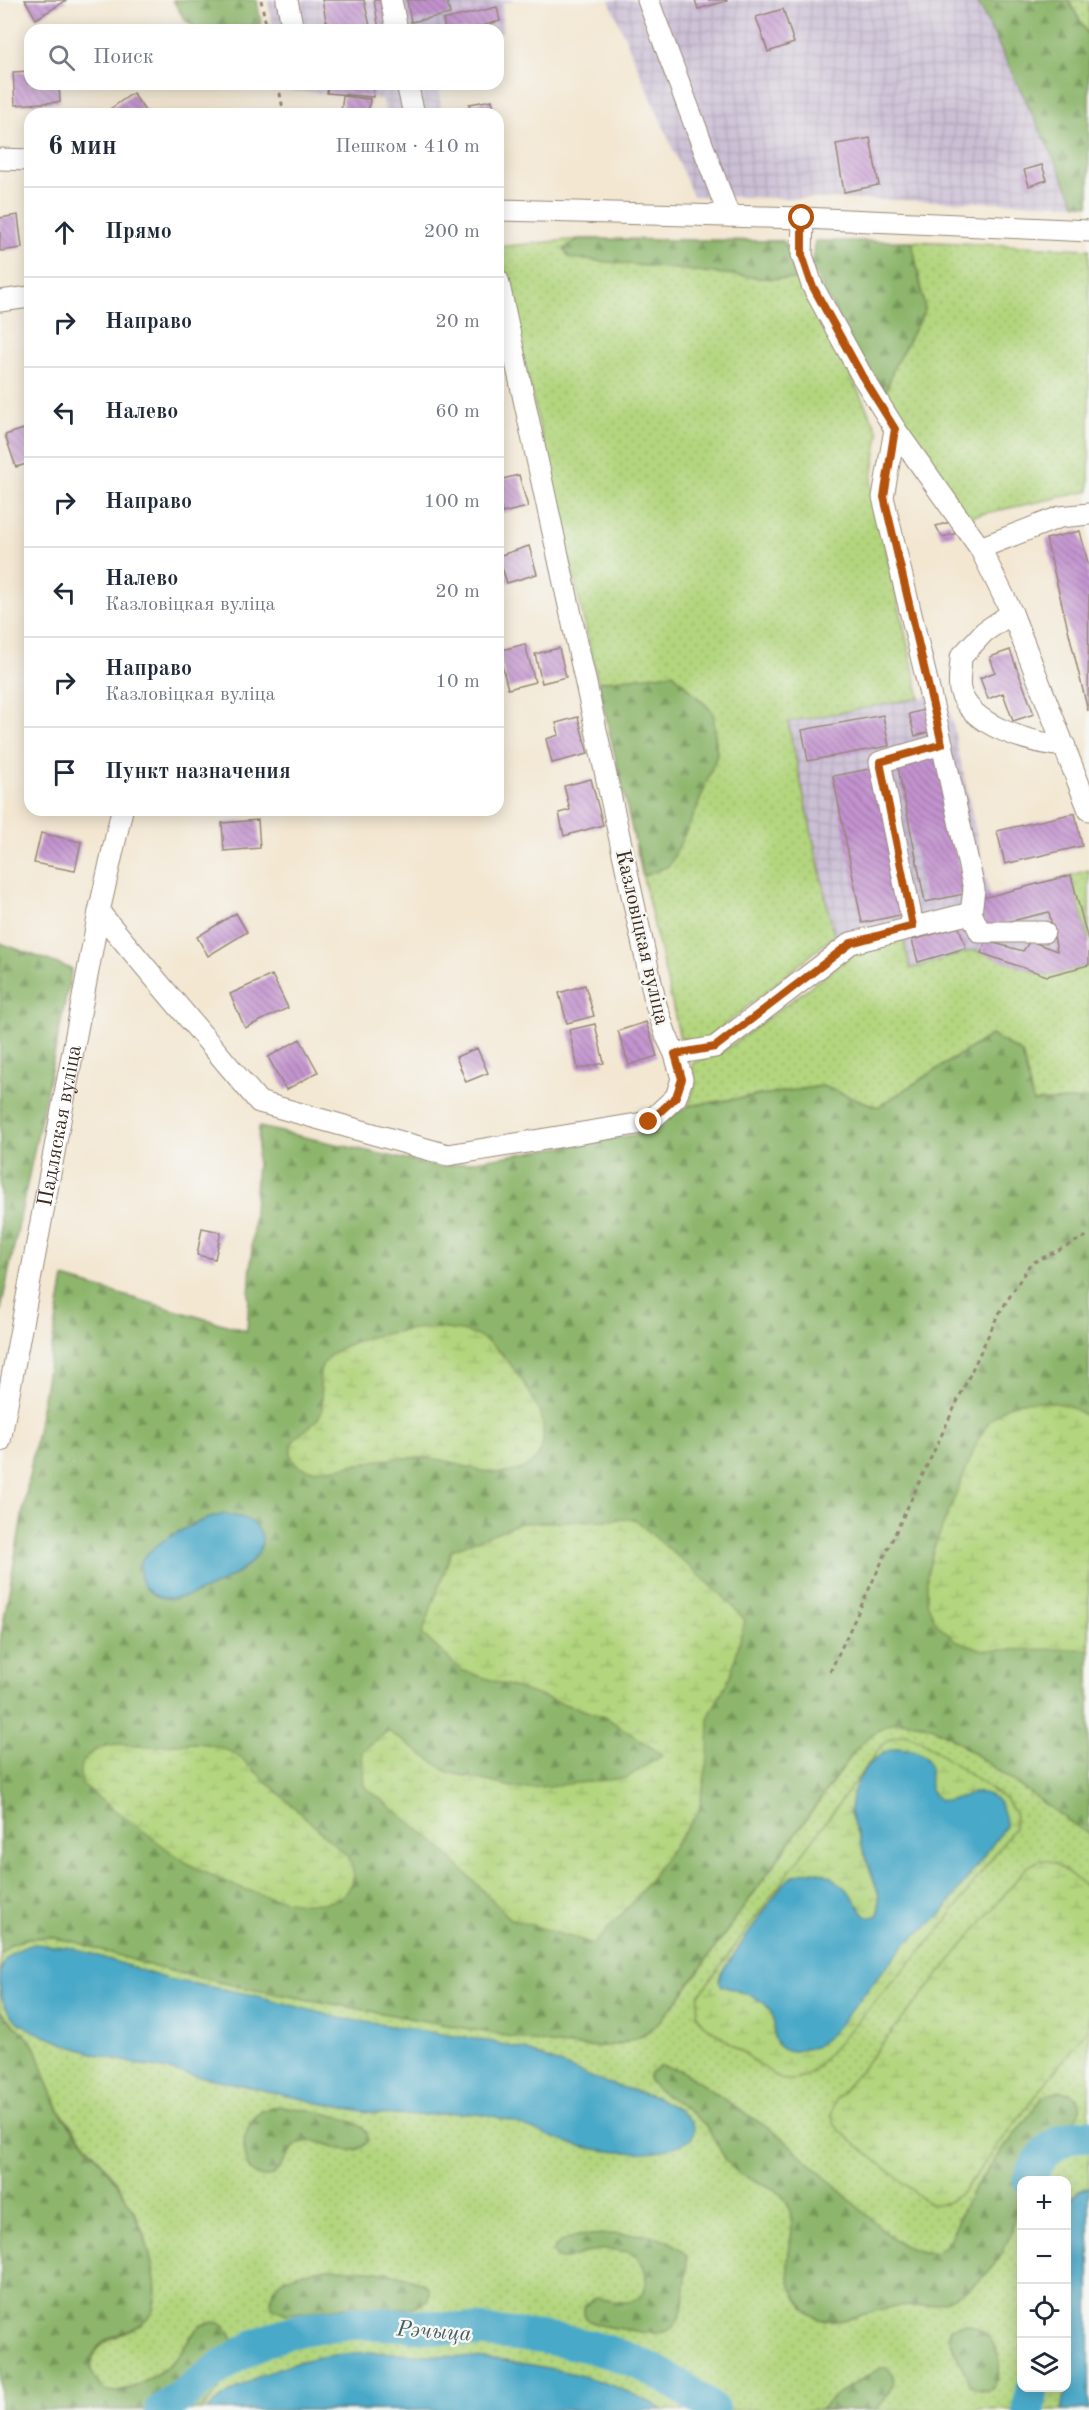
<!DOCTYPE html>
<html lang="ru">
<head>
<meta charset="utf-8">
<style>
	:root { --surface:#fff; --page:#f6f6f7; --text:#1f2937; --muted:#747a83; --line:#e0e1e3 }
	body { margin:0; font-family:"Old Standard TT",serif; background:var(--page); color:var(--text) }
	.controls { position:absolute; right:18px; bottom:18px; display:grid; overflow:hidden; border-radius:12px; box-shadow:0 3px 15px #0003 }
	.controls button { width:54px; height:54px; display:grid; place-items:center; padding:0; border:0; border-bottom:2px solid var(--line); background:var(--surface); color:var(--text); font:30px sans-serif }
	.stop { position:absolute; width:18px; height:18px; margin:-14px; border:4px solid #b45309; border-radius:50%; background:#fff }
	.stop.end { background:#b45309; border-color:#fff; box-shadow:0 2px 6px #0008 }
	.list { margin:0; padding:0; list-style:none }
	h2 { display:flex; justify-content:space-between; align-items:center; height:78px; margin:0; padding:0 24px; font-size:26px }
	h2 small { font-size:20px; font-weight:400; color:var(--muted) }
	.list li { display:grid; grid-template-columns:39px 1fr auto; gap:18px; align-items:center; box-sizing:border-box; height:90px; padding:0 24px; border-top:2px solid var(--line) }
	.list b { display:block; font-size:22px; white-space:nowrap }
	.list p { margin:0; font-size:20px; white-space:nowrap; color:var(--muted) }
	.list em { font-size:20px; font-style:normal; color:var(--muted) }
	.icon { flex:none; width:33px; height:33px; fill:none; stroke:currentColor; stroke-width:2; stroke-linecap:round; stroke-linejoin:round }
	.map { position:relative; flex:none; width:1089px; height:2410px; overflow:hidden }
	.search { position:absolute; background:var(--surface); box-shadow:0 3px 15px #0003; left:24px; top:24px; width:480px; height:66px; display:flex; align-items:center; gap:15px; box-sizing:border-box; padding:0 21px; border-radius:18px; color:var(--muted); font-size:22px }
	.panel { position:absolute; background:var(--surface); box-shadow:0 3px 15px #0003; left:24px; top:108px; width:480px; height:708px; border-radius:18px }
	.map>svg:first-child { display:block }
	.industrial { fill:url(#industrial-grid) }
	.grass { fill:url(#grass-dots); stroke:#76804e; stroke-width:1.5; fill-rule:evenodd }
	.forest { fill:url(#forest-firs); stroke:#647045; stroke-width:1.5 }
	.wetland { fill:url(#wetland-marsh); stroke:#76804e; stroke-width:1.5 }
	.water { fill:#49a9c8; stroke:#426a73; stroke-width:1.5 }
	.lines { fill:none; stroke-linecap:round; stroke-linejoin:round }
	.river { stroke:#49a9c8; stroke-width:33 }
	.building { fill:url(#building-back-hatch) }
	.minor-casing { stroke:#978878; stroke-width:23 }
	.path { stroke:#978878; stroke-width:3; stroke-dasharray:4.5 4.5; stroke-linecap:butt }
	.minor { stroke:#fff; stroke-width:21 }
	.route { stroke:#b45309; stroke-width:8 }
	.labels { text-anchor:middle; stroke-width:5; stroke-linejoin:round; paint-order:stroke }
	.street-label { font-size:21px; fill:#3b2a1e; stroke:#f6f6f2 }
	.water-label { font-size:22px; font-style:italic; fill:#415d62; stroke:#f6f6f2 }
</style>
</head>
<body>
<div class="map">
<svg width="1089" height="2410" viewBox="0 0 1089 2410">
	<defs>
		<pattern id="industrial-grid" width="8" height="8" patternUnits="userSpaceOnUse" patternTransform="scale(1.5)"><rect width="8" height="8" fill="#cbbfd5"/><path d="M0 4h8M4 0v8" fill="none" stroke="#afa4b6"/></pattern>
		<pattern id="grass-dots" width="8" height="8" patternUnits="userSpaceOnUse" patternTransform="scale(1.5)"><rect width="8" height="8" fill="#b2d57d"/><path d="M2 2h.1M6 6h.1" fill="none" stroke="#9ab76c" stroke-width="1.8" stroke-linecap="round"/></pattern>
		<pattern id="forest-firs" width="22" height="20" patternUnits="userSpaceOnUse" patternTransform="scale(1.5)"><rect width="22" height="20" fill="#8db66c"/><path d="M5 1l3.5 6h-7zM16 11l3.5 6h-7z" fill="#749458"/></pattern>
		<pattern id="wetland-marsh" width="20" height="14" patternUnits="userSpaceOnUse" patternTransform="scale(1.5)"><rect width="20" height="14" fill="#b2d57d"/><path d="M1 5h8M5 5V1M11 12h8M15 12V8" fill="none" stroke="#9ab76c"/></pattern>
		<pattern id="building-back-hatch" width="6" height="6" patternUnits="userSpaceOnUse" patternTransform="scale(1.5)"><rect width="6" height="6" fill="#c393cf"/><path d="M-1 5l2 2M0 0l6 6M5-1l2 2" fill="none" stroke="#a078a7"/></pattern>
	</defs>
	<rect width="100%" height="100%" fill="#f6f6f2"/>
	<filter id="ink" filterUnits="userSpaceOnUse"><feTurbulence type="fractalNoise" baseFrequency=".0167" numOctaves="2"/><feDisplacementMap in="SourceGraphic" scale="12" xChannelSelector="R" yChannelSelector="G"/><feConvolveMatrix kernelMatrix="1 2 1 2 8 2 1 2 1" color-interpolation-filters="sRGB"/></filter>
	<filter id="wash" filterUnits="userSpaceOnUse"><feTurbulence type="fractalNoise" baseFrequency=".008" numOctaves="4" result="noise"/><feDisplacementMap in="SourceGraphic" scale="24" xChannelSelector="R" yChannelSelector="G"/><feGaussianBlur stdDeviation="1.35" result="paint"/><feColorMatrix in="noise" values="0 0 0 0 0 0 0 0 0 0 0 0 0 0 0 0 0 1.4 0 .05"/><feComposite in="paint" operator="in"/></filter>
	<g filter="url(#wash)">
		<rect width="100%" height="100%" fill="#f3e7d2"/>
		<path class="industrial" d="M268 0H517L503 3 502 33 498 34V30H273Z
			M609 0H977L1076 204 693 196Z
			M283 84H438L442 114H385L383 99 285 90Z
			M946 693 990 897 1071 875 1089 944V965L1047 976 974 950 911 969 898 921 834 936 788 722Z"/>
		<path class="grass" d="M1068 0H1089V36Z
			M579 239 783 241 879 433 871 484 920 698 788 722 834 936 703 1043 680 1038 498 247Z
			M912 241 1089 249V491L968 517 886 392 894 367 925 310Z
			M1089 870V944L1071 875Z
			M903 939 911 969 974 950 1047 976 1089 965V1099L1033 1102 1022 1053 991 1035 878 1107 822 1086 688 1106 695 1085 692 1063 722 1052 857 952Z
			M895 1721C915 1721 929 1724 946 1734L1089 1835V2410H202L233 2365 235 2349 192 2335C187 2343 182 2352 176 2358 163 2371 129 2395 110 2392 102 2391 97 2384 94 2377 83 2347 110 2339 132 2330L155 2280 146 2240 137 2217 114 2178 59 2110 31 2041 0 2011V1954L11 1944 28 1938 50 1937 76 1942 183 1974 620 2043C651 2032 659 2023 680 1997L854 1752C866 1738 877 1728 895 1721ZM1022 2180H1066V2388H1022Z"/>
		<path class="forest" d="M173 0H257L262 30H197L185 20Z
			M977 0H1068L1089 36V205L1076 204Z
			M579 239 783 241 803 280 762 278 570 258 564 249Z
			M815 241H912L925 310 894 367 886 392 855 350 811 266Z
			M673 673 713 712 717 755 695 813 669 866 643 876 598 682Z
			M0 943 72 969 0 1314Z
			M991 1035 1022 1053 1033 1102 1089 1099V1835L946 1734C906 1712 883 1719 854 1752L680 1997C669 2010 659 2025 644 2034 618 2050 584 2047 555 2045L240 1987 155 1967 76 1942 50 1937 28 1938 11 1944 0 1954V1642L64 1278 247 1331 259 1127 439 1167 645 1133 688 1106 822 1086 878 1107Z
			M0 2011C9 2022 24 2030 32 2043 45 2063 46 2089 59 2110 69 2127 84 2141 96 2156 123 2188 143 2222 152 2264 155 2278 158 2294 153 2309 145 2333 115 2330 99 2346 94 2351 91 2359 91 2367 92 2373 96 2382 101 2387 118 2404 162 2372 176 2359 187 2348 191 2327 209 2323 217 2321 224 2324 228 2330 249 2357 219 2390 202 2410H0Z
			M660 2066 680 2070 780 2136 894 2240C956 2276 949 2226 974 2188L1043 2097C1050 2094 1057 2091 1065 2092 1071 2093 1076 2096 1079 2102 1089 2123 1043 2136 1032 2155 1019 2177 1019 2201 1013 2225 1003 2265 973 2294 934 2304 921 2307 906 2306 893 2307 873 2309 844 2324 827 2321 815 2319 805 2310 798 2300 775 2264 800 2240 789 2208 781 2184 757 2185 739 2173 721 2161 718 2140 705 2125 690 2108 668 2099 651 2084L648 2079 650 2073Z
			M283 2106C302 2110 356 2115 366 2132 367 2133 368 2140 368 2141 350 2165 325 2134 300 2143 283 2150 280 2187 257 2175 236 2164 243 2126 258 2114 265 2107 274 2107 283 2106Z
			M619 2234C646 2234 668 2234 687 2256 687 2270 686 2283 684 2297 680 2335 664 2337 630 2330 618 2328 600 2327 589 2321 583 2317 583 2311 585 2305L596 2298C609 2299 634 2309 643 2293 647 2287 647 2277 645 2271 639 2244 601 2248 581 2254 575 2256 569 2259 563 2259 557 2259 555 2256 552 2252 561 2231 599 2235 619 2234Z
			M328 2268C360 2269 399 2270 427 2286L430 2293 427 2301 418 2306 406 2308 342 2307 287 2314 272 2308C264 2276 306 2271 328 2268Z
			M963 2324C993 2325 1010 2366 992 2389 983 2392 979 2391 971 2385L948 2337 951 2328Z
			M880 2368H887C903 2381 886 2398 876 2410H821L834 2396Z"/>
		<path class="wetland" d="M423 1328C475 1329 491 1335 521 1379 534 1398 546 1418 543 1441 538 1476 500 1476 474 1469 463 1467 454 1462 443 1460 422 1457 402 1457 380 1460 360 1462 293 1484 291 1454 289 1433 311 1431 319 1417 328 1400 315 1383 321 1368 333 1338 396 1332 423 1328Z
			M1043 1401 1066 1405 1089 1417V1649L984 1650 955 1640 936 1623 927 1602V1575L934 1548 978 1440 990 1420 1006 1407 1021 1402Z
			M634 1519 721 1594 745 1620 731 1675 709 1716 708 1758 699 1811 634 1901 594 1944 511 1919 435 1842 364 1786 362 1751 388 1731 448 1772 520 1789 626 1778 663 1755 607 1718 461 1670 422 1634 452 1550 520 1523Z
			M905 1734 920 1740 1006 1800 1015 1813 1014 1828 942 1927 822 2061C810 2075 799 2084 780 2079L702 2023 697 2015 699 1995 882 1745 892 1737Z
			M194 1743C213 1744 227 1748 243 1760L348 1857C355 1872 357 1881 345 1893 318 1922 217 1882 189 1864 171 1853 154 1839 137 1826 118 1813 99 1800 82 1784 79 1775 78 1766 86 1758 105 1736 131 1747 156 1746 169 1745 181 1743 194 1743Z
			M1040 1860 1054 1862 1089 1889V2026L965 2189C954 2200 943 2208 927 2202L839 2130C831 2120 830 2112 836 2100L1027 1867Z"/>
		<path class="water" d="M225 1514C238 1516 253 1518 260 1532 275 1562 200 1597 176 1598 163 1599 152 1597 144 1586 140 1579 138 1567 142 1560 156 1540 202 1518 225 1514Z
			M899 1748C913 1749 931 1754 930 1771 930 1778 929 1783 930 1790 933 1794 936 1798 941 1800 952 1803 963 1795 974 1793 995 1790 1006 1808 1006 1826L940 1916 905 1944 832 2033 815 2047 795 2051 784 2050 778 2045 774 2038V2020L771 2011 764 2003 753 1996 722 1986 719 1980 721 1973 783 1884C809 1861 831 1871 852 1896 857 1902 860 1910 866 1916H876L879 1913V1895L850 1813C850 1785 871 1752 899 1748Z
			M35 1944 74 1948 167 1979 254 1995 339 2018 493 2042 528 2051 603 2082 656 2097 679 2110 690 2120 694 2129 692 2138C662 2160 604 2153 569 2143 539 2134 514 2119 483 2114 453 2110 422 2118 392 2115 335 2109 279 2093 223 2081 167 2069 108 2062 55 2040 42 2035 26 2029 15 2019 4 2009 0 1998 0 1983 0 1958 11 1950 35 1944Z
			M1089 2187V2410H1062L1066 2388 1069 2348 1066 2322 1067 2204 1079 2191Z
			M374 2352C470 2357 579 2359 663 2410H207C259 2367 308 2354 374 2352Z"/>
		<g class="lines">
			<path class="river" d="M1029 2180C1039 2155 1059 2134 1089 2135
				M161 2410C202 2384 228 2355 276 2337 336 2315 403 2325 466 2330 519 2335 573 2338 623 2357 656 2369 685 2388 713 2410
				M1029 2410 1032 2388"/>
		</g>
		<g id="blocks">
			<path class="building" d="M25 0H67L36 19Z
				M322 0H364L370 26 348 30H328Z
				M374 0H387L393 30H379Z
				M407 0H447L450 14 411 22Z
				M695 0H727V1L698 9Z
				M497 7 500 21 465 30H445L443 20Z
				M783 9 794 43 768 52 756 17Z
				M30 71V84H59L60 102 15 105 13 72Z
				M328 84H374L373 97 327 93Z
				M133 93 147 114H110L107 111Z
				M343 96 370 99 368 114 341 112Z
				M492 100 495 114H471L469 104Z
				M870 138 879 185 844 192 836 144Z
				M1042 165 1047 180 1029 186 1024 170Z
				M18 215 22 248 0 251V218Z
				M30 427V463L16 467 5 435Z
				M519 475 528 507 502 513 498 495V480Z
				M950 522 955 534 942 537 936 526Z
				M1080 531 1089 567 1088 711 1046 539Z
				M529 546 537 574 507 583 498 556Z
				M525 644 535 682 508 689 498 651Z
				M559 648 566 677 542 683 535 654Z
				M1010 650 1034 714 1013 721 1003 693 988 699 980 678 995 672 990 657Z
				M927 709 933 731 915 736 909 714Z
				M883 715 889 746 808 761 802 730Z
				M578 717 588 754 552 763 546 739 559 735 556 723Z
				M936 755 964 894 925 902 897 763Z
				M875 768 905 914 862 923 833 776Z
				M591 779 603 825 564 836 559 813 570 810 564 786Z
				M1075 813 1082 846 1005 864 997 831Z
				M258 820 260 848 224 851 222 823Z
				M41 833 81 842 75 871 34 863Z
				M1071 875 1089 944V965L1047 976 981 953 986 941 1023 951 1030 941 1057 951 1049 912 986 927 979 899Z
				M236 913 247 932 208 956 197 937Z
				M959 927 966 948 918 962 912 940Z
				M272 975 288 1008 245 1028 230 994Z
				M585 985 594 1016 567 1023 559 993Z
				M646 1022 657 1056 629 1065 618 1031Z
				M595 1024 604 1063 578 1069 569 1030Z
				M300 1039 318 1072 286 1090 268 1057Z
				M477 1048 488 1073 466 1082 456 1057Z
				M202 1228 221 1232 215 1259 197 1255Z"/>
		</g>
	</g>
	<g filter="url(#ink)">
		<use href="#blocks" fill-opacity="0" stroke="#978878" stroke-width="1.5"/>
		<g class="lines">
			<g class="minor-casing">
				<g id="minor">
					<path d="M287 0 293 30"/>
					<path d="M391 0 397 30"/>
					<path d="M648 0 729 216"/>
					<path d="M407 84 414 114"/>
					<path d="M0 159 30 160"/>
					<path d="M498 210 803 218 1089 231"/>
					<path d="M803 218 802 255 812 285 862 376 895 429 980 548 1012 613 1089 810"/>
					<path d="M0 301 30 297"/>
					<path d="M895 429 883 497 942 744 974 889 971 913"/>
					<path d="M980 548 1060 517 1089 514"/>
					<path d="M1012 613 984 632 961 657C961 667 958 680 960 690 970 727 1032 743 1065 746"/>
					<path d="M99 912 259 1102 448 1155 649 1122 676 1097 682 1079 675 1054 666 1035 656 1005 498 280"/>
					<path d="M913 926 880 762 942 744"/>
					<path d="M675 1054 715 1047 851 943 971 913 980 932H1044"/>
					<path id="s1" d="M0 1441 99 912 122 810"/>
				</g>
			</g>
			<path class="path" d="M261 0 267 30
				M278 84 284 114
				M830 1672 997 1317 1030 1264 1089 1235"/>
			<use href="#minor" class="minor"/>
		</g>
	</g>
	<g class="lines" filter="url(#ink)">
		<path class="route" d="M649 1122 676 1097 682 1079 675 1054 715 1047 851 943 913 926 880 762 942 744 884 497 895 429 862 376 812 285 802 255V218"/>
	</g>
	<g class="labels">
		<g class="street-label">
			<text transform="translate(643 937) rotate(77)" y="7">Казловіцкая вуліца</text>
			<text dy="7" stroke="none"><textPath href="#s1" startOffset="321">Падляская вуліца</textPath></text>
		</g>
		<g class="water-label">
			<text transform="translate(434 2330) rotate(4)" y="8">Рэчыца</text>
		</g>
	</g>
</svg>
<div class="controls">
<button>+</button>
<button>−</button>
<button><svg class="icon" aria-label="locate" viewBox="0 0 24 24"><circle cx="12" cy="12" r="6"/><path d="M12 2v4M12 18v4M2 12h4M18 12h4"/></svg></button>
<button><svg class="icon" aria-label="layers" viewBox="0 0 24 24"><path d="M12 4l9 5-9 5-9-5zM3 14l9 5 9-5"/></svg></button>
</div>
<div class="stop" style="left:802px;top:218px"></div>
<div class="stop end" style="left:649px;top:1122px"></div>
<div class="search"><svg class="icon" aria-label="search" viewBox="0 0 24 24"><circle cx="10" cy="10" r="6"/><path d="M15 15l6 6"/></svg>Поиск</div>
<section class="panel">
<h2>6 мин<small>Пешком · 410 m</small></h2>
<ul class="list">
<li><svg class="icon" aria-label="ahead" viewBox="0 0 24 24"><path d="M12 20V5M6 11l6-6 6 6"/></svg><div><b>Прямо</b></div><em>200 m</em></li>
<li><svg class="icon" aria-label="right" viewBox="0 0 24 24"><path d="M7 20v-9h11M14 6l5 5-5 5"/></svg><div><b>Направо</b></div><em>20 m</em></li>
<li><svg class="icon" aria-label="left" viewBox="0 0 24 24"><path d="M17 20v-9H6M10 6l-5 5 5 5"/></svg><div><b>Налево</b></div><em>60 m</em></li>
<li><svg class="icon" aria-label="right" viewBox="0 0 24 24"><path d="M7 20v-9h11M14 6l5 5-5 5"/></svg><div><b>Направо</b></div><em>100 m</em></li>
<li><svg class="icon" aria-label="left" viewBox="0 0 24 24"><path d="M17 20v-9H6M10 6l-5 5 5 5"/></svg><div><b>Налево</b><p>Казловіцкая вуліца</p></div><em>20 m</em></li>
<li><svg class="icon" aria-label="right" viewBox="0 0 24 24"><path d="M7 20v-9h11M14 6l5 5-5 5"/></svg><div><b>Направо</b><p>Казловіцкая вуліца</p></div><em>10 m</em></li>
<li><svg class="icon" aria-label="arrive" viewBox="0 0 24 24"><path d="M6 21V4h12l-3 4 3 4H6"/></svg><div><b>Пункт назначения</b></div></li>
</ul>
</section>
</div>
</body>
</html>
